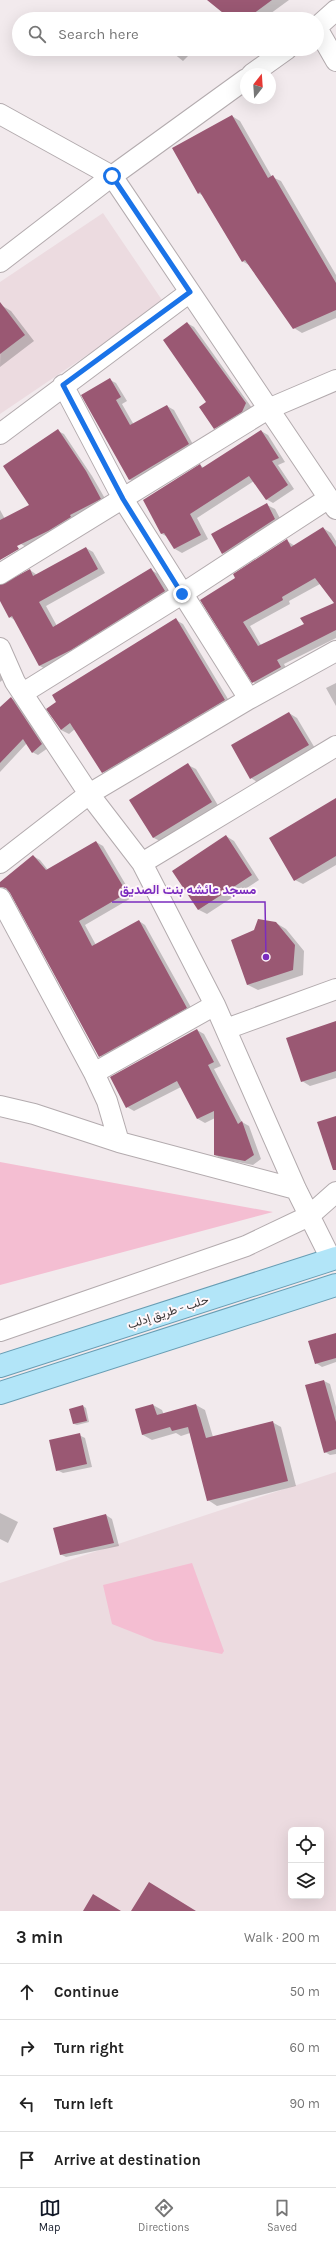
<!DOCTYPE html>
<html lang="en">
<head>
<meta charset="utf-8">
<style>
	:root { --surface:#fff; --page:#f6f6f6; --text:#222; --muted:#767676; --line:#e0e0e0; --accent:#111827 }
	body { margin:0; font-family:Karla,Vazirmatn,sans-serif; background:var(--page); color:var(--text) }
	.controls { position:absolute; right:12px; bottom:12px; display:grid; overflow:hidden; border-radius:6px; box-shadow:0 4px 16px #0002 }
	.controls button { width:36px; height:36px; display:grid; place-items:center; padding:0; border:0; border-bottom:1px solid var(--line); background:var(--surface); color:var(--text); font:20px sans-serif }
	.compass { position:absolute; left:240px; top:68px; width:36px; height:36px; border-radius:50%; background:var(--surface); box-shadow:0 4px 16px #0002; rotate:17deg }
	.stop { position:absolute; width:12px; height:12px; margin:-9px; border:3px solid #1a73e8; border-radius:50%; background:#fff }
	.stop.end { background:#1a73e8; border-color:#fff; box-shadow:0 1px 4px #0008 }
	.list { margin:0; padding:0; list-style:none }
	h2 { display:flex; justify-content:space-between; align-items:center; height:52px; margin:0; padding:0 16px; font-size:17px }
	h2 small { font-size:13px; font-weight:400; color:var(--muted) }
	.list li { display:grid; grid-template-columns:26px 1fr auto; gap:12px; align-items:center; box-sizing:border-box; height:56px; padding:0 16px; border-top:1px solid var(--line) }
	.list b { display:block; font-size:15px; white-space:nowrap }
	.list em { font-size:13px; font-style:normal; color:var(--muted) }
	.icon { flex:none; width:22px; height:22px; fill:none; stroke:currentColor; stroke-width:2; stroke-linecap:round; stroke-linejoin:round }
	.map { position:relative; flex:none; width:336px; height:1911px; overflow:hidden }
	.search { position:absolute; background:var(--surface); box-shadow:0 4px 16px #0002; left:12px; right:12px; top:12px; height:44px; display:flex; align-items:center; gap:10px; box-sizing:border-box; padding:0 14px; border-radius:22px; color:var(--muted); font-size:15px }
	.sheet { height:276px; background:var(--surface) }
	nav { display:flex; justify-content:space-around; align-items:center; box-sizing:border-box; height:56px; border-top:1px solid var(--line); background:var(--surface); font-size:11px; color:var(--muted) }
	nav a { display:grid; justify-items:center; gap:2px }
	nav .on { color:var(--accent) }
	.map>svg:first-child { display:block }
	.built { fill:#ecdbe0; fill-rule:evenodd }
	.green { fill:#f4bed2 }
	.shadow { fill:#0003; fill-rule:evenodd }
	.building { fill:#9a5873; fill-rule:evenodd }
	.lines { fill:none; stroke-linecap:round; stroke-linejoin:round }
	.street-casing { stroke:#b3abae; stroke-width:22 }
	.primary-casing { stroke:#689db3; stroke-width:24 }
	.street { stroke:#fff; stroke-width:20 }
	.primary { stroke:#b2e5f8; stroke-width:22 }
	.route { stroke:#1a73e8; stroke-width:5 }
	.labels { text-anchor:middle; stroke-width:4; stroke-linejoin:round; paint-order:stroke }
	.street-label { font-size:12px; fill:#3c3839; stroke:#fff7fa }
	.leader { fill:none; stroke:#7b2cbf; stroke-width:1.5 }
	.callout-dot { fill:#7b2cbf; stroke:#fff7fa; stroke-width:1.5 }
	.callout-label { font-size:13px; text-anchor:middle; font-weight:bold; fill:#7b2cbf; stroke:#fff7fa; stroke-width:4; stroke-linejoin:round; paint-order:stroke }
</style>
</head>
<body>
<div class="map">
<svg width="336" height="1911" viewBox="0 0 336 1911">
	<rect width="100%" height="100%" fill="#f2eaed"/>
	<path class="built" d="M103 213 164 303 0 414V282Z
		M336 1472V1911H0V1583ZM291 1830H321V1896H291Z"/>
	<path class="green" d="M0 1162 273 1212 0 1285Z
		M192 1563 224 1651 222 1654 155 1641 112 1624 103 1585Z"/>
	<path class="shadow" d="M208 0H289L263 19H234Z
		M168 49H195L183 61Z
		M232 116 240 121 272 177 281 181 336 275V318L302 333 294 328 249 265 242 261 204 196 198 193Z
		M1 305 11 311 34 341 0 367Z
		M187 323 194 327 252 408 222 432 215 428Z
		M110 380 116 383 127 401 122 404 134 425 167 406 174 410 195 448 137 483 130 480 83 395Z
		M58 431 64 434 92 476 107 502 28 548 21 544 16 535 0 544V510L5 519 31 506Z
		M261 431 268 435 285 462 278 465 294 489 273 503 266 499 254 481 197 518 208 539 182 553 175 549 168 537 162 534 200 465 204 468Z
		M267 505 275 509 283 524 231 558 223 553Z
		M323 528 331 533 336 541V638L284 664 288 672 261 686 253 682 202 601 237 578 287 541 295 546ZM320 584 336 603 305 625 261 645 250 626 290 604 289 601Z
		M86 548 93 552 105 573 46 606 57 626 151 570 158 574 171 596 47 670 40 666 16 621 10 617 0 599V586L30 570 37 575Z
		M176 620 183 624 231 704 110 776 103 772 75 729 69 734 61 730Z
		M0 668 5 678 0 682Z
		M336 683V706L326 688Z
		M11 698 17 702 48 748 38 755 32 752 27 743 0 772V708Z
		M289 713 297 718 316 750 259 783 251 778Z
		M188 765 196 769 219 807 162 842 154 838 131 800Z
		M336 799V865L303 884 295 880Z
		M226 836 234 841 259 880 207 914 199 910 173 871Z
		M96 842 103 846 133 897 85 925 96 945 139 921 145 925 193 1011 106 1060 100 1056 11 892 0 885 33 856 40 860 48 870Z
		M276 923 286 929 304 951 303 975 258 990 248 985 233 941Z
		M336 1022V1078L310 1086 302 1081Z
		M197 1030 204 1034 221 1066 214 1069 242 1122 249 1126 261 1159 253 1165 222 1159 215 1155V1118L205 1123 198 1119 181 1087 134 1111 127 1107Z
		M336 1334V1362L322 1367 316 1363Z
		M324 1381 330 1384 336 1407V1454L330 1455 325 1452Z
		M153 1405 162 1410 164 1415 196 1405 205 1410 213 1437 272 1422 281 1427 296 1486 217 1506 208 1500 190 1433 181 1436 176 1433 152 1440 143 1435 136 1410Z
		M83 1406 86 1408 89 1422 77 1425 74 1424Z
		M79 1435 85 1438 92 1467 63 1473 57 1470Z
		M0 1513 18 1522 8 1543 0 1539Z
		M106 1515 112 1519 119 1546 66 1557 60 1554Z"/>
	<path class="building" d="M207 0H272L253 14 228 17Z
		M232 115 268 178 273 175 336 283V310L293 329 245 260 242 262 200 192 198 194 172 148Z
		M0 302 25 335 0 354Z
		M187 322 246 403 242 412 214 429 199 407 206 402 163 340Z
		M110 378 121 397 116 400 130 425 167 405 189 444 129 480 81 395Z
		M58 429 86 471 101 499 70 515 71 517 48 531 17 546 19 549 0 560V520L29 505 3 466Z
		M261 430 279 458 272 461 288 485 266 500 249 476 190 514 201 535 174 549 164 533 161 534 143 500 200 464 202 468Z
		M267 503 275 519 222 554 211 534Z
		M323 527 336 547V630L277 660 281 667 252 683 200 600 235 578 233 574 287 539 291 547ZM315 578 334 603 300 618 304 624 258 646 243 622 283 600 282 597Z
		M86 547 98 569 39 602 53 627 151 568 165 591 71 650 39 666 12 616 9 618 0 601V585L30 569 33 576Z
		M176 618 225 700 102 773 70 723 61 730 46 709 56 702 52 695Z
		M11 697 42 744 32 753 23 739 0 763V707Z
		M289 712 309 745 250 779 231 745Z
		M188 763 212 802 153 838 129 800Z
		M336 798V856L294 881 269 838Z
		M226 835 252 875 198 910 172 871Z
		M96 841 127 893 79 921 92 946 139 920 187 1008 99 1057 10 893 6 888 0 887V882L33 855 46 870Z
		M258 919 276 922 295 945 293 970 247 985 231 940 254 930Z
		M336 1021V1071L301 1082 286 1038Z
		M197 1029 214 1062 208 1065 238 1124 242 1121 254 1155 245 1161 214 1155V1111L197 1119 177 1081 126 1108 110 1077Z
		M336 1116V1170H333L317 1122Z
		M336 1333V1358L315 1364 308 1341Z
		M324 1380 336 1422V1449L324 1453 305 1385Z
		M153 1404 157 1415 196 1404 206 1438 273 1421 288 1481 207 1501 188 1427 172 1431 170 1427 142 1435 135 1409Z
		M83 1405 87 1421 73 1424 69 1409Z
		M80 1433 87 1464 56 1471 49 1440Z
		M106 1514 114 1543 60 1555 53 1528Z
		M149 1882 196 1911H131Z
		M93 1894 121 1911H83Z"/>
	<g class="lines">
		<g class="street-casing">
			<path id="street" d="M317 27 336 10
				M317 28 336 61
				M252 74 287 49
				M0 114 112 176 336 509
				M0 262 112 176 246 79
				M63 385 123 499 249 699
				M0 434 190 292
				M0 574 268 409 336 380
				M0 648 15 682 89 794 142 863 215 1005 296 1189 331 1259
				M23 693 182 594 329 498
				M0 863 89 794 249 699 336 651
				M142 863 336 746
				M0 898 94 1073 107 1101 119 1142
				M226 1029 336 989
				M94 1073 215 1005
				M0 1106 34 1114 119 1142 296 1189
				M0 1331 246 1246 309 1216 336 1192"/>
		</g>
		<g class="primary-casing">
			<path id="primary" d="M0 1366 336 1258
				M0 1393 336 1285"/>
		</g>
		<use href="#street" class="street"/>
		<use href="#primary" class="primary"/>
	</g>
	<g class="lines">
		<path class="route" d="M112 176 190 292 63 385 123 499 182 594"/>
	</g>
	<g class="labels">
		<g class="street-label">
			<text transform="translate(168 1312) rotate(-18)" y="4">حلب - طريق إدلب</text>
		</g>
	</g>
	<path class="leader" d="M266 957L265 902H112"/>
	<circle class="callout-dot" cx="266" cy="957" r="4"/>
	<g class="callout-label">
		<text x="188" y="894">مسجد عائشه بنت الصديق</text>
	</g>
</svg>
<div class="controls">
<button><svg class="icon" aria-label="locate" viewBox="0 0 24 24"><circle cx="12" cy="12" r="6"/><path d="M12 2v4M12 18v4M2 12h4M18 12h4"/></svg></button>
<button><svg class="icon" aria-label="layers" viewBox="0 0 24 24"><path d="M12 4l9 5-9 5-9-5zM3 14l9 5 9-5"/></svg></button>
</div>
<svg class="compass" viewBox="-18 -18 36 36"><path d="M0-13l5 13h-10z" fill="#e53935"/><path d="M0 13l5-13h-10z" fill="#767676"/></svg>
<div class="stop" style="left:112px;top:176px"></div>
<div class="stop end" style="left:182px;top:594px"></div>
<div class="search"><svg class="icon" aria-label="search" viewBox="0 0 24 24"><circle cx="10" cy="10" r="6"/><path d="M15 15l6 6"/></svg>Search here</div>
</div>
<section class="sheet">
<h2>3 min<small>Walk · 200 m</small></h2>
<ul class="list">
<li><svg class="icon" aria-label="ahead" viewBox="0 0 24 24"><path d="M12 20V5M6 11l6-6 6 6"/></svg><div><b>Continue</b></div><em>50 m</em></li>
<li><svg class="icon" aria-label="right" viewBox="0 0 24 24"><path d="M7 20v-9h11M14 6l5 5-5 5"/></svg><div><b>Turn right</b></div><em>60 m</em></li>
<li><svg class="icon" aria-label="left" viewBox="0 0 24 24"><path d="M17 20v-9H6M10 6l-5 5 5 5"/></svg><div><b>Turn left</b></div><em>90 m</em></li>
<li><svg class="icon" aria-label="arrive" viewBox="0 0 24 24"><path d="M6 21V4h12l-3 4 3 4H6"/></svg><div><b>Arrive at destination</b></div></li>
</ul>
</section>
<nav>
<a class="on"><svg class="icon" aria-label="map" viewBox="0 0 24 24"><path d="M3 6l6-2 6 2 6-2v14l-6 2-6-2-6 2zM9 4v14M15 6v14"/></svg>Map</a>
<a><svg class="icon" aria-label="directions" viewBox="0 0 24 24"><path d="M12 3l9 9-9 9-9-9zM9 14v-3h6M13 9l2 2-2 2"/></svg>Directions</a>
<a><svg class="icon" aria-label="saved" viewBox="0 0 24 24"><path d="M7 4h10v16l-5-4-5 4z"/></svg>Saved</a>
</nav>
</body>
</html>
